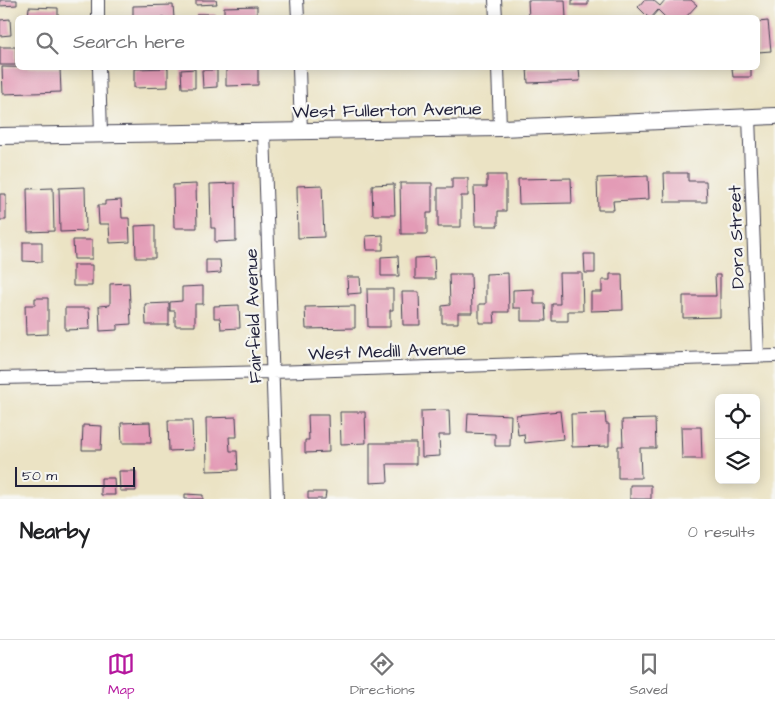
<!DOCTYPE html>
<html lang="en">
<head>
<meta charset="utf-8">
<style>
	:root { --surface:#fff; --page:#f6f6f6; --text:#202124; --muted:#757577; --line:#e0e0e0; --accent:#b5179e }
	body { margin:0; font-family:"Architects Daughter",sans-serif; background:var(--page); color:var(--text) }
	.controls { position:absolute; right:15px; bottom:15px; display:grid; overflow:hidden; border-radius:8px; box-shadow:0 2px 12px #0003 }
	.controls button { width:45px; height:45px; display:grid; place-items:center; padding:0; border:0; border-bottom:1px solid var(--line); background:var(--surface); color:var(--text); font:25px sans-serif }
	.scale { position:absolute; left:15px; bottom:12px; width:120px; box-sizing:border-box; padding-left:5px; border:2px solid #22223b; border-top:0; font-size:14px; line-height:18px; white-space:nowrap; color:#22223b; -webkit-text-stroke:4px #f6f6f2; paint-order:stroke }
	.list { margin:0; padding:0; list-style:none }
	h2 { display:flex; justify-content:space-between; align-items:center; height:65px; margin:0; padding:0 20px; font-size:21px }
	h2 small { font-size:16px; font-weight:400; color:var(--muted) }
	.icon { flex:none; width:28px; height:28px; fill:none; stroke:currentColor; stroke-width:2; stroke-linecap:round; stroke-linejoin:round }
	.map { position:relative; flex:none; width:775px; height:499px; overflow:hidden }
	.search { position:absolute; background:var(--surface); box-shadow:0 2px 12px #0003; left:15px; right:15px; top:15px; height:55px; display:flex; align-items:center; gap:12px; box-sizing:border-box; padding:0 18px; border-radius:8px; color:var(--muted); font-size:19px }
	.sheet { height:140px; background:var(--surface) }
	nav { display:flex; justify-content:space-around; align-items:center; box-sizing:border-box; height:70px; border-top:1px solid var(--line); background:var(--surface); font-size:14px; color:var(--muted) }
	nav a { display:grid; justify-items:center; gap:2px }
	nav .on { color:var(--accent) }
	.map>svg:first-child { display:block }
	.building { fill:#e39bb6 }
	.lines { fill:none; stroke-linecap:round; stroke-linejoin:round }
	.minor-casing { stroke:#403f50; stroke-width:14 }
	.tertiary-casing { stroke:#403f50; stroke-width:18 }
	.minor { stroke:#fff; stroke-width:12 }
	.tertiary { stroke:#fff; stroke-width:16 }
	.labels { text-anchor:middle; stroke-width:4.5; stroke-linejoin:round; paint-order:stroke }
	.street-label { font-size:18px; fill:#22223b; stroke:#f6f6f2 }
</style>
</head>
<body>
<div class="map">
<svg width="775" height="499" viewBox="0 0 775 499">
	<rect width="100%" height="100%" fill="#f6f6f2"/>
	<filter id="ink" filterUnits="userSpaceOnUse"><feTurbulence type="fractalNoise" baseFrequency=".02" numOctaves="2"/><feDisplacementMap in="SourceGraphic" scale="10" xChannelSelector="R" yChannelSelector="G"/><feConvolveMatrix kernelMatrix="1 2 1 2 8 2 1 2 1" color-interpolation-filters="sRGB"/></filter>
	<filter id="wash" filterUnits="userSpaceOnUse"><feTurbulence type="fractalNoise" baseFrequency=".0096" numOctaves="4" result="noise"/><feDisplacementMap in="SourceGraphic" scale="20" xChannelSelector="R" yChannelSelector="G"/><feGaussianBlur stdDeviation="1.12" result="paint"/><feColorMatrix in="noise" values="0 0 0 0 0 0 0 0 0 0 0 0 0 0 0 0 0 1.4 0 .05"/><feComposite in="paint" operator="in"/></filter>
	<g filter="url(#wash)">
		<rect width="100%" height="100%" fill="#ebe3c4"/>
		<g id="blocks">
			<path class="building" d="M0 0H17V5L0 6Z
				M196 0H216L217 4 196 5Z
				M528 0H565L566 18H529Z
				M572 0H588V5H572Z
				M644 0H653L660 6 665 0H691L697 5 685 18H666L658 10 651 18H649L638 7Z
				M173 5 174 18H133V6Z
				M257 6V18H224V7Z
				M29 7 58 8V18H28Z
				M197 14H215V18H197Z
				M10 19 11 35 0 36V20Z
				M768 21 771 51 758 52V22Z
				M0 47H16V65H0Z
				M2 67 60 68 61 92 3 94Z
				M168 68V87L134 88V69Z
				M226 68H258V85L226 86Z
				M527 68H579L580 81 528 83Z
				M732 68H751V77H733Z
				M195 69V88H182L181 70Z
				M202 70H217V87L203 88Z
				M664 173H688V181H706L707 202H665Z
				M487 175H506V211H498V226H475L474 187H487Z
				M648 176 649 199 613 201 614 210H598L597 178Z
				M452 178H468V196H461V227H438V188H452Z
				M571 178 572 203 519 204 518 179Z
				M235 183 236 241 215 242V228H211L210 184Z
				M400 183H432V213H427V234H401Z
				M196 184 197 228H174L173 185Z
				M394 184 395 215H373L372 185Z
				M322 185 324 237 298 238 297 186Z
				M85 187 86 231 60 232 59 188Z
				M53 188 54 231 28 232 27 189Z
				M0 194H6V220H0Z
				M121 200 122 218H129L130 242 110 243 109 224H99L98 205H105V201Z
				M155 225V258H136L135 226Z
				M383 235V250H367L366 236Z
				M73 240H92V259H74Z
				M23 242H42V262L23 261Z
				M584 254H595V273H585Z
				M398 256 399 276H381V257Z
				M434 257 435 279H415V258Z
				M206 260H220L221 273 206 274Z
				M73 265H92V286H73Z
				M508 273 509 312H494L495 323H479V304H486V274Z
				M559 273H582L583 311H568V321H552V304H560Z
				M449 274H471L472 313H458V323H442V306L450 305Z
				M610 274H622L623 310 591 311V292H602V280H610Z
				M715 275H720V317L683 318V296H716Z
				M347 277H360L361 293 348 294Z
				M129 283 131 324 117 325V330L100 331 99 306 110 305V284Z
				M203 286V304H195V326H175V311H170V302L182 301V287Z
				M367 289H393V310H390V327H368Z
				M534 289V304H545L546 321H521V308H513V290Z
				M402 292H419L420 325H403Z
				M35 298H48V334L26 335 25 305H35Z
				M169 303V325H146L145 304Z
				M239 305 240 328 221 329 220 318H214V306Z
				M355 306V328L306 329 305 307Z
				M65 308H89L90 329 65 330Z
				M449 410 450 435H439L440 456 422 457 421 411Z
				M560 411 563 439 525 443 524 434 518 435 516 415Z
				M340 412H365L366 443 341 444Z
				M468 413 511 415 510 446H495V434L467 433Z
				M605 413 606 424H609V446L572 447 571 414Z
				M308 415H328L329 452 305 453V440H309Z
				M236 417 237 437H229L230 451H237L238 470 207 471 206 418Z
				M655 419 656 448H640L641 478H618V446H623L622 420Z
				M168 420H192L193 450 169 451Z
				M150 422 151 443H122L121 423Z
				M83 425 102 426 101 450H82Z
				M681 427H701L702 459H682Z
				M370 443H416V464H387L388 482 370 483Z
				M119 471H136V491H120Z
				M101 478H114L115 495H101Z
				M630 485H651V499H630Z
				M308 492H326L325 499H308Z
				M185 494 203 495V499H185Z"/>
		</g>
	</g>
	<g filter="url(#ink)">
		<use href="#blocks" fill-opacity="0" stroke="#403f50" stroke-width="1"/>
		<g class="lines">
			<g class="minor-casing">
				<path id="minor" d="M98 0V18
					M297 0 298 18
					M495 0 496 18
					M99 68 101 134
					M299 68 301 132
					M498 68 500 128
					M749 117 758 356
					M264 132 277 499
					M0 378 272 372 775 356"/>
			</g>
			<g class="tertiary-casing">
				<path id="tertiary" d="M0 136 500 128 775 116"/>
			</g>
			<use href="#minor" class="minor"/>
			<use href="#tertiary" class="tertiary"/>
		</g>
	</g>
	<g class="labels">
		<g class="street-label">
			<text transform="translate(387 110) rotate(-1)" y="6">West Fullerton Avenue</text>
			<text transform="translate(736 237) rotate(-92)" y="6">Dora Street</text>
			<text transform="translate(253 316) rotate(-92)" y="6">Fairfield Avenue</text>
			<text transform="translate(387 351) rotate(-2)" y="6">West Medill Avenue</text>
		</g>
	</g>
</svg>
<div class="controls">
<button><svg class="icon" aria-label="locate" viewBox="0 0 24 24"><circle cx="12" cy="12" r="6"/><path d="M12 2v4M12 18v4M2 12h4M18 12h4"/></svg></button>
<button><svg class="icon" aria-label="layers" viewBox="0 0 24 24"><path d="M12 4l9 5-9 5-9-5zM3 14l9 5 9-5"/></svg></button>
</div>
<div class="scale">50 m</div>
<div class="search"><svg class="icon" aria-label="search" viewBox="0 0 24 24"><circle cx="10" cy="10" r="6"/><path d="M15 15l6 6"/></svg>Search here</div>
</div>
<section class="sheet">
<h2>Nearby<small>0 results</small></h2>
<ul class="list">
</ul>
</section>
<nav>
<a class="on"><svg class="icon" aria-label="map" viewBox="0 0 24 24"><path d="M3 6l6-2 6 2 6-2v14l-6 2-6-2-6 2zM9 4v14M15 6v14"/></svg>Map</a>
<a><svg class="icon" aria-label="directions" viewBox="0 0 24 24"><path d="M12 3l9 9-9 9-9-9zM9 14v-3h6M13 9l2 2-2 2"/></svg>Directions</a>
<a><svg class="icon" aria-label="saved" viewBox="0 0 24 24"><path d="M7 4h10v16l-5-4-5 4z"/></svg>Saved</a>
</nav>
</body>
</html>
